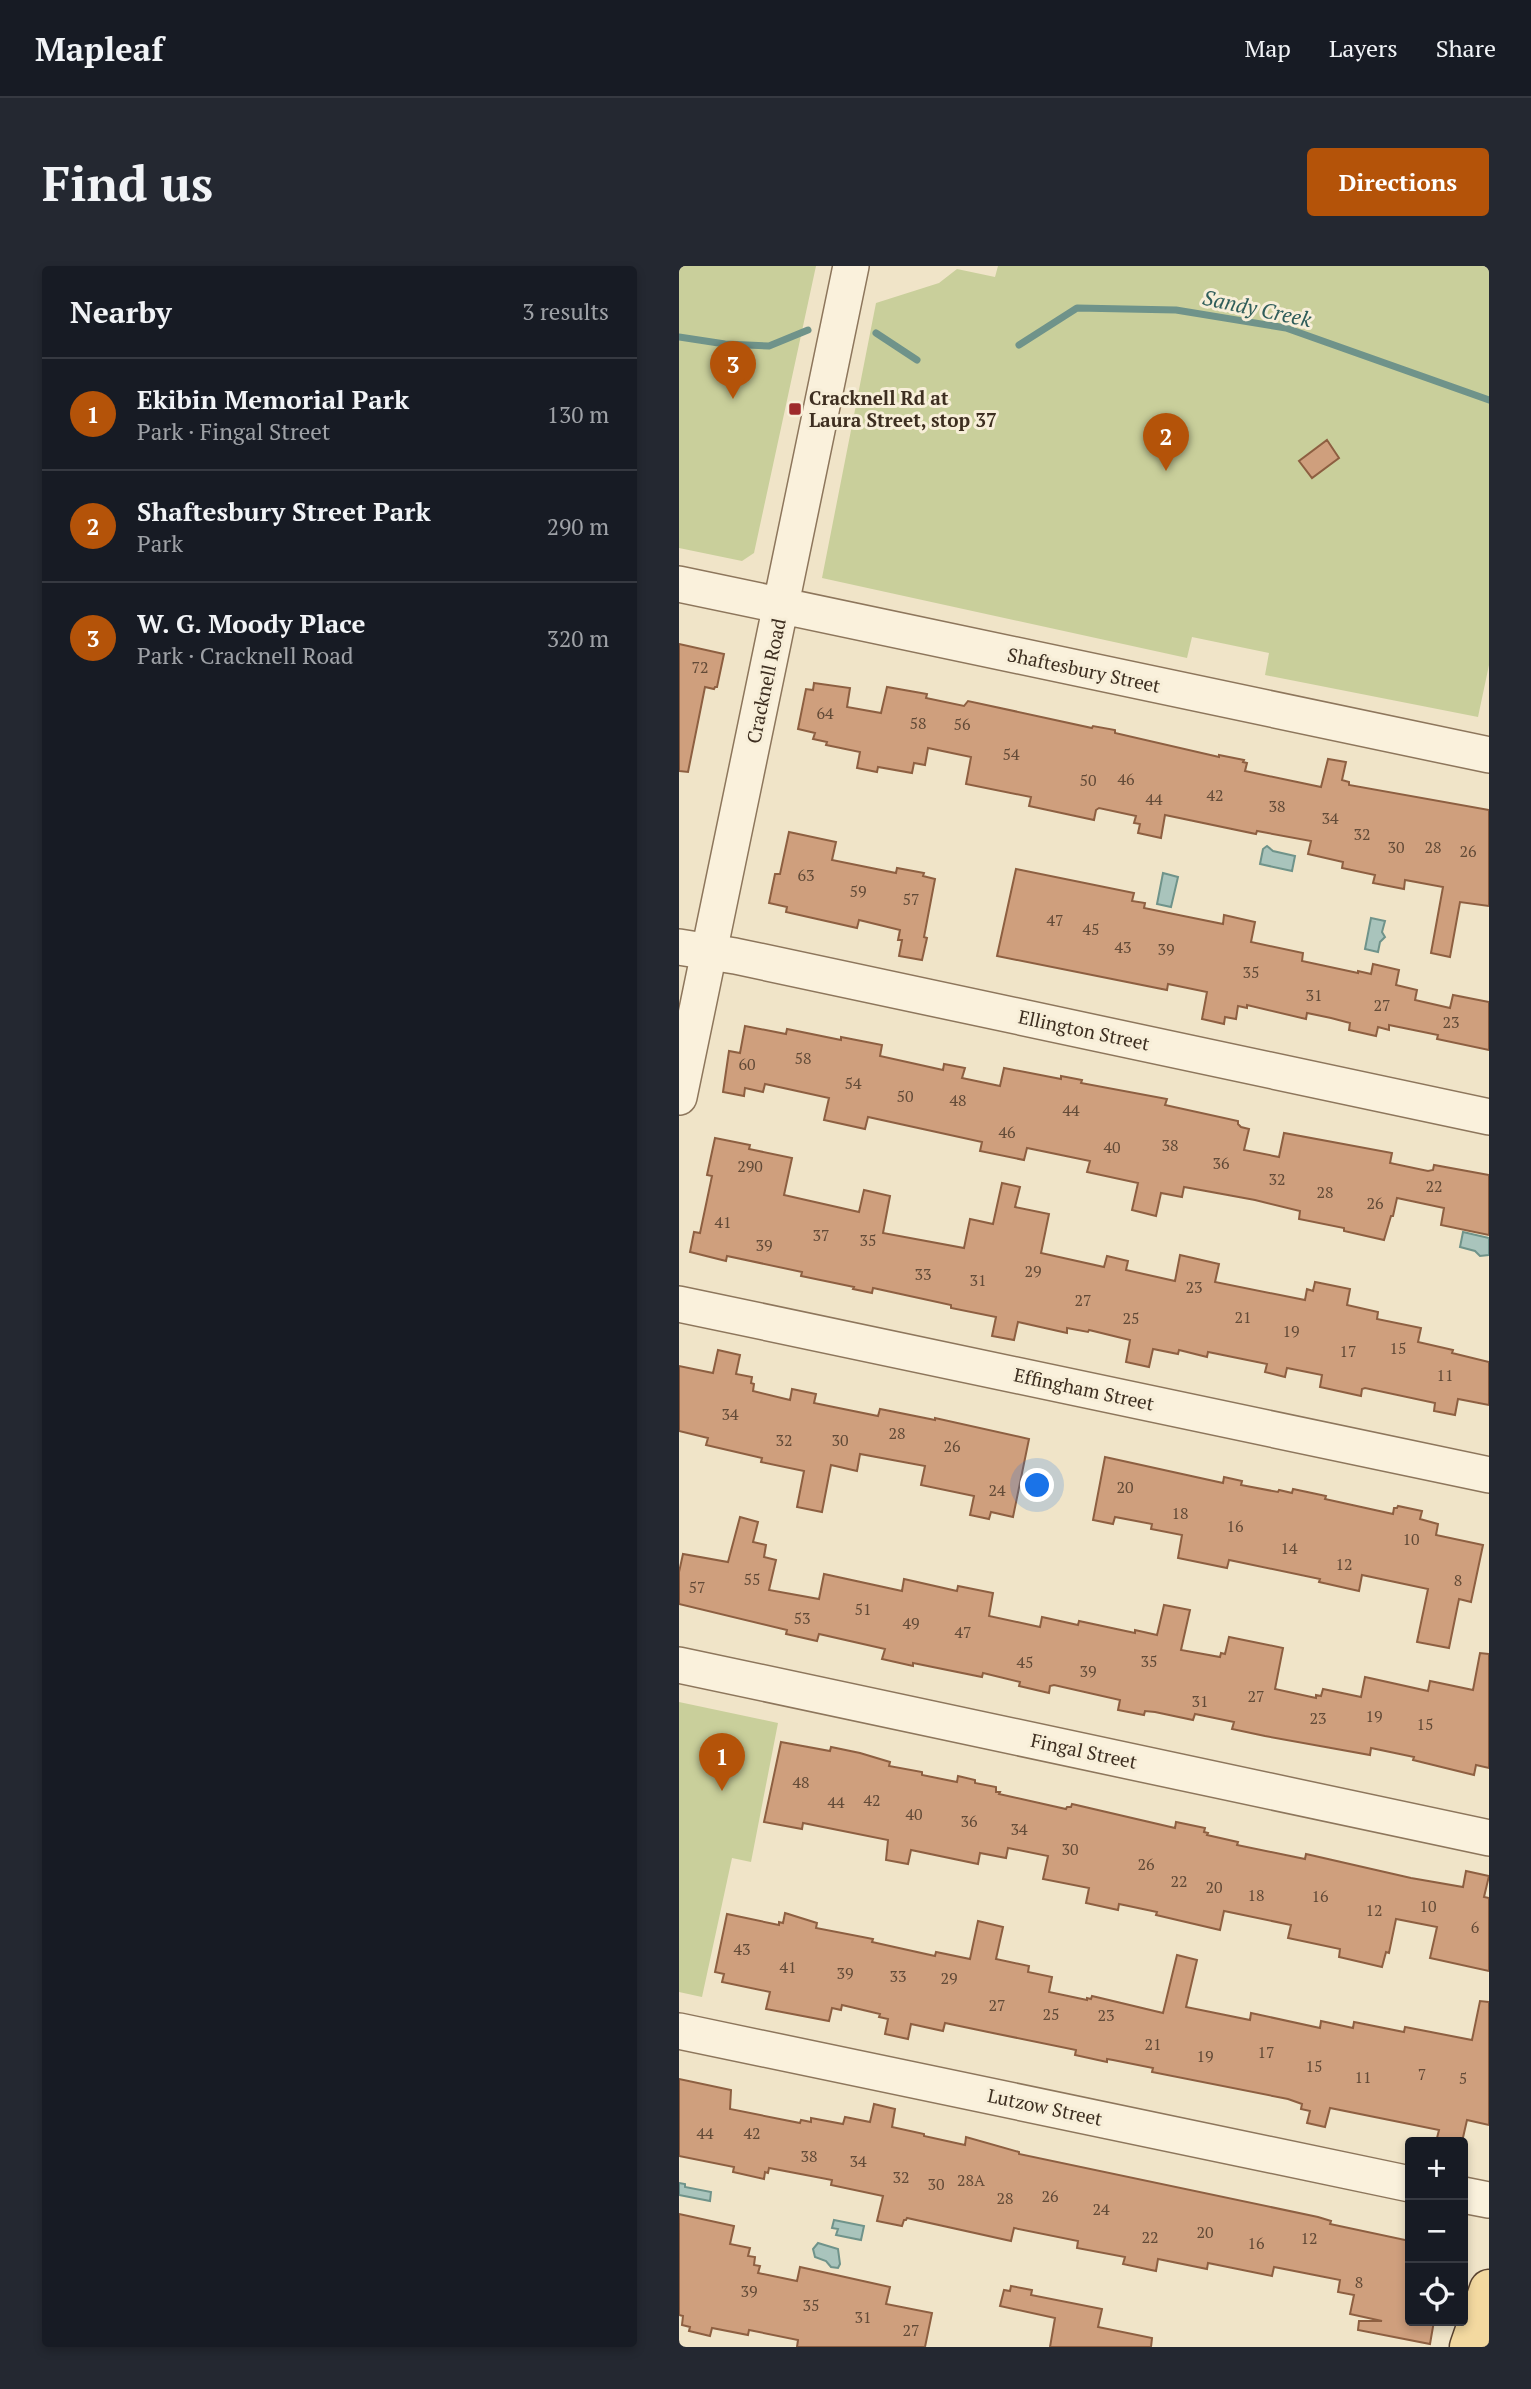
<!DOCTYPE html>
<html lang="en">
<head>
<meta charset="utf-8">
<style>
	:root { --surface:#171b24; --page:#242831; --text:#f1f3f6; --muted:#9ea1a6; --line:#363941; --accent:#b45309 }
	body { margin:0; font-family:"PT Serif",serif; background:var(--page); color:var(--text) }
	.controls { position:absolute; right:21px; bottom:21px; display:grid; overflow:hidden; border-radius:7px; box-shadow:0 4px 10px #0003 }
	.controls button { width:63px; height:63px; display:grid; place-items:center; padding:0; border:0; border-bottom:2px solid var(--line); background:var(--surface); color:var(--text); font:35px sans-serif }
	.you { position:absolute; left:359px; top:1220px; width:24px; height:24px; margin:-18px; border:5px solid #fff; border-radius:50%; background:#1a73e8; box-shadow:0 0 0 10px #1a73e833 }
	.badge { display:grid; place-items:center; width:46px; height:46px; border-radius:50%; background:var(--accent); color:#fff; font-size:23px; font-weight:700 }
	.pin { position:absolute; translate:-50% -58px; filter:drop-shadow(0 2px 4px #0008) }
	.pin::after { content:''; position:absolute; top:37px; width:24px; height:21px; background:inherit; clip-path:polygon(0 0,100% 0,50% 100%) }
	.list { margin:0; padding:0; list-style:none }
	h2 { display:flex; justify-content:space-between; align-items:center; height:91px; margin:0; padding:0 28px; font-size:30px }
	h2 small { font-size:23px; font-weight:400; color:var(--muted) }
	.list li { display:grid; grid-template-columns:46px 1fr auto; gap:21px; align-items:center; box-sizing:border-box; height:112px; padding:0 28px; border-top:2px solid var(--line) }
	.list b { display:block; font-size:26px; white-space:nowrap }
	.list p { margin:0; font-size:23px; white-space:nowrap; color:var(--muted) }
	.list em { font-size:23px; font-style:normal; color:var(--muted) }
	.icon { flex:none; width:38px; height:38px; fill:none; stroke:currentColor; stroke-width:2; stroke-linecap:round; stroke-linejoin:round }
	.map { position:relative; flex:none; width:810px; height:2081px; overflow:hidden; border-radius:7px }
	header { display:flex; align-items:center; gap:42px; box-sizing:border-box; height:98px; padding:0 35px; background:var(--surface); border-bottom:2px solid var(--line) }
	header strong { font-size:33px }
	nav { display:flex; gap:38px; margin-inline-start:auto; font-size:24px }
	.intro { display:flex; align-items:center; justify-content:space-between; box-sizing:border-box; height:168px; padding:0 42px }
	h1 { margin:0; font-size:49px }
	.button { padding:18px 32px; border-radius:7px; background:var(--accent); color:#fff; font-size:24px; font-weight:700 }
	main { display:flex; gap:42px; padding:0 42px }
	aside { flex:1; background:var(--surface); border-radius:7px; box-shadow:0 4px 10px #0003 }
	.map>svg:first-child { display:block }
	.green { fill:#c9cf9b }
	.water { fill:#a9c4bc; stroke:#6f938a; stroke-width:2 }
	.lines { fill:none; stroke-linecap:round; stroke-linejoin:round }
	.stream { stroke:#6f938a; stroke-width:7 }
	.building { fill:#cf9f7d; stroke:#8d5f41; stroke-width:2 }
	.minor-casing { stroke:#8d765c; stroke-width:38 }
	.major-casing { stroke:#5b4430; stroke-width:41 }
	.minor { stroke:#faf1dc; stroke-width:35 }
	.major { stroke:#f3d9a0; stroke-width:38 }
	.poi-dot { fill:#9e2a2b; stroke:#f7eed8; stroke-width:2.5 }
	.labels { text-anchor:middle; stroke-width:6; stroke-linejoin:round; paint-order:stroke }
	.number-label { font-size:16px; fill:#624a37 }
	.poi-label { font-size:19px; font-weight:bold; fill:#3d2e20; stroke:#f7eed8; text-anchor:start }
	.street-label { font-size:19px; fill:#3d2e20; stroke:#f7eed8 }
	.water-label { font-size:21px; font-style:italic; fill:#2f5d5a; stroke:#f7eed8 }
</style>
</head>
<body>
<header>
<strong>Mapleaf</strong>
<nav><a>Map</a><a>Layers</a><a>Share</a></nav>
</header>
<div class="intro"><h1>Find us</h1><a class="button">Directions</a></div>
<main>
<aside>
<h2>Nearby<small>3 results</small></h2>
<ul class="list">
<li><span class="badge">1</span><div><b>Ekibin Memorial Park</b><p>Park · Fingal Street</p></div><em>130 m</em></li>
<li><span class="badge">2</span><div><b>Shaftesbury Street Park</b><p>Park</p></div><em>290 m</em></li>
<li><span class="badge">3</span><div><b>W. G. Moody Place</b><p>Park · Cracknell Road</p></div><em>320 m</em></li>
</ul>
</aside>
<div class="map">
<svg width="810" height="2081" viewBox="0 0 810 2081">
	<rect width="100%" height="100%" fill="#f0e4c8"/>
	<path class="green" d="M0 0H137L75 287 63 295 0 282Z
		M319 0H810V399L799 451 586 409 590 387 513 371 508 392 143 312 197 37 260 17 278 3 316 11Z
		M0 1436 99 1457 72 1596 53 1592 23 1731 0 1726Z"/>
	<path class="water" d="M588 580 594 585 616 590 613 605 581 598 584 583Z
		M484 607 499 611 492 641 478 638Z
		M692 652 706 655 703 666 706 671 701 676 699 686 686 683Z
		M784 966 810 972V989L801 990 796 985 781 981Z
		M0 1917 6 1918V1921L32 1926 31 1935 0 1929Z
		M155 1954 185 1960 182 1974 157 1969 159 1963 153 1962Z
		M139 1977 159 1983 161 1998 159 2002 152 2001 147 1995 136 1991 134 1983Z"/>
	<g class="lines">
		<path class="stream" d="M197 67 238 94
			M0 71 46 78 90 80 129 64
			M340 79 398 42 497 44 607 62 810 134"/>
	</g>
	<path class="building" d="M648 174 660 192 633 212 620 195Z
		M0 378 45 388 38 421H36L35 423 26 421 9 506 0 505Z
		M135 417 171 422 168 441 202 447 208 421 248 428 247 432 285 440 289 435 413 462 414 460 436 464V467L540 491V489L565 494 564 496 568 497 566 505 642 521 649 493 667 496 663 514 670 516V519L810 544V640L781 636 771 691 752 687 764 621 726 614 725 623 694 617 696 609 663 602 664 596 629 588 632 575 578 565 577 568 486 549 482 572 459 567 461 558 455 557 457 550 420 542 417 544 415 554 350 540 352 531 287 518 292 491 249 482 246 499 235 497 233 507 199 501 198 506 178 502 181 486 147 479 148 476 134 473 136 467 119 463 127 423 134 424Z
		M110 566 157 576 153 594 217 607 218 602 245 607 244 610 256 613 245 671 248 672 243 694 220 690 223 674H219L221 664 180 654 178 662 107 646 108 641 90 637 96 608H101Z
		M337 603 455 627 453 635 466 637 465 642 544 658 545 649 576 656 572 676 624 687 623 695 679 707V705L692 708 694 698 720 704 717 719 738 724 736 734 771 742 774 729 810 736V784L758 773 759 769 710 759V764L699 761 697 770 670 764 671 757 652 752 628 747 627 753 568 739V742L559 740 557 753 546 751 545 758 523 753 528 726 489 718 488 724 318 690Z
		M66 760 107 768 108 763 162 774V771L203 779 201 790 264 804 265 798 286 802 283 812 321 820 325 802 382 813V810L403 814 402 817 488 833 486 839 559 855V858L562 861 570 863 565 884 600 891 605 867 713 887 711 897 749 905 754 904 755 899 810 909V969L762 959 765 942 718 932 714 950H712L705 974 665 965V962L620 953 621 945 576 934 505 921 503 931 482 927 477 950 453 944 459 917 408 906 411 895 348 882 345 894 301 885 303 876 189 851 186 863 145 854 150 832 86 818 84 826 66 822 65 830 44 826 50 785 61 787Z
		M36 872 71 879 70 883 113 892 105 929 180 946 185 924 211 930 204 967 285 982 291 953 314 958 323 917 341 921 336 941 370 948 362 987 425 1001 428 990 449 995 447 1004 496 1015 501 989 540 998 536 1016 626 1034 628 1023 634 1025 636 1016 671 1023 668 1039 699 1046 698 1053 742 1062 739 1076 774 1084 773 1087 810 1096V1139L779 1133 776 1149 755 1145 756 1137 686 1122 683 1123 682 1130 641 1121 643 1109 608 1102 606 1111 586 1106 588 1098 529 1086 528 1091 500 1084 499 1088 474 1083 470 1101 447 1096 451 1074 410 1064 409 1066 388 1062V1067L339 1056 335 1074 313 1070 317 1051 272 1042V1039L194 1022 193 1027 174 1023 175 1021 122 1010 123 1006 48 990 47 995 11 986 15 966 21 967 33 910 28 909Z
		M39 1084 61 1089 57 1108 73 1111 72 1117 75 1118 74 1125 111 1134 113 1123 137 1128 135 1137 199 1150 201 1143 256 1154V1152L350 1173 334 1251 312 1246 310 1253 291 1249 295 1230 242 1219 246 1200 181 1188 178 1205 152 1199 143 1246 118 1241 125 1205 82 1196 83 1192 27 1179 29 1172 0 1165V1100L34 1107Z
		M426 1191 544 1217 545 1211 563 1215 562 1219 599 1226 600 1224 613 1227 614 1223 647 1230 646 1233 714 1248 715 1242H718L719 1240 743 1245 741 1253 759 1258 757 1269 804 1279 792 1336 780 1333 770 1382 738 1376 749 1323 683 1309 680 1325 640 1316 641 1313 550 1294 548 1302 499 1292 503 1269 472 1263 473 1258 436 1251 434 1258 414 1254Z
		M61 1251 79 1256 74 1276 87 1279 85 1291 97 1294 90 1324 140 1333 145 1308 223 1325 225 1313 278 1325 279 1320 314 1327 310 1350 361 1361 363 1351 399 1359 400 1355 456 1367V1364L478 1369 485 1339 511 1344 502 1384 541 1391 542 1387 546 1388 550 1371 604 1382 596 1423 637 1432V1429L642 1430 644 1423 682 1431 686 1411 749 1425 751 1415 794 1424 801 1387 810 1388V1502L797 1499 795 1509 734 1494 735 1491 692 1482 691 1489 586 1470 553 1463 555 1456 516 1448 514 1454 476 1446 466 1445 465 1449 439 1444 441 1434 375 1419 371 1420 370 1427 340 1420 341 1416 304 1407 303 1411 234 1397V1400L203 1393 206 1383 140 1368 138 1375 107 1368 108 1364 0 1338V1306L4 1288 49 1296Z
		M102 1476 151 1485 152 1481 181 1487 211 1496 210 1500 243 1506V1509L278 1516 279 1510 296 1514V1517L317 1521V1526H321L320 1528 387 1543 388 1541H392L393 1538 496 1562 497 1556 526 1562 525 1566 529 1567 528 1569 559 1576 558 1579 626 1593 627 1588 732 1612 784 1621 787 1605 810 1610 805 1631 810 1632V1705L751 1692 758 1661 717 1653 710 1687 707 1686 703 1701 660 1691 661 1683 609 1672 612 1659 545 1645 541 1664 477 1649 478 1646 440 1638 439 1644 407 1637 410 1622 364 1613 369 1590 329 1582 327 1592 301 1587 299 1598 232 1584 229 1598 207 1594 209 1574 124 1557 123 1563 85 1556Z
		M106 1647 138 1657 137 1662 194 1673 193 1676 256 1690 257 1686 291 1693 299 1655 324 1661 317 1693 350 1700 349 1706 373 1711 370 1726 408 1734V1732L412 1733 413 1730 484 1747 498 1689 518 1694 507 1741 571 1754 572 1747 641 1762 642 1755 674 1762 675 1756 725 1766 726 1761 793 1774 801 1735 810 1736V1859L788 1854 783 1876H777L758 1872 760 1864 651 1842 646 1861 628 1857 631 1845 622 1843 623 1838 609 1833 473 1806 474 1802 434 1794 428 1793V1796L396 1789 397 1784 309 1766 266 1757 264 1765 232 1758 229 1773 206 1768 209 1753 200 1751 201 1748 163 1739 162 1744 153 1742 150 1755 87 1743 91 1726 43 1716 45 1708 36 1706 48 1648 100 1659V1656L104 1657Z
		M0 1813 52 1824 51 1843 121 1857 122 1854 132 1856V1852L164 1858 166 1851 191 1856 195 1838 216 1843 213 1861 245 1868V1870L286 1879 287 1871 340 1886V1888L639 1951 652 1955 651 1958 731 1975V2055H755L751 2078 679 2064 680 2055H703L671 2048 675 2029 659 2026 661 2014 595 2001 593 2010 529 1997 528 2003 479 1993 477 2005 444 1998 446 1991 398 1982 399 1975 335 1962 332 1975 228 1952 227 1954H225L223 1960 198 1955 204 1930 152 1919 153 1914 90 1902 89 1907 86 1906 85 1913 54 1906 55 1901 0 1890Z
		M0 1948 55 1960 51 1978 71 1982 69 1990 76 1991 75 1999 81 2000 79 2007 118 2015 121 2001 211 2021 207 2038 253 2047 246 2081H118L119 2074 70 2064 69 2069 33 2062 31 2070 10 2065 11 2061 3 2059 4 2050 0 2049Z
		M332 2020 353 2024 352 2029 423 2043 419 2061 473 2072 472 2081H371L376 2052 321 2040 325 2024 331 2025Z"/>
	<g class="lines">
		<g class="minor-casing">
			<path id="minor" d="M0 318 810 489
				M0 681 56 690 810 851
				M0 831 172 0
				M0 1038 810 1209
				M0 1399 810 1572
				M0 1765 731 1918
				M784 1929 810 1934"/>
		</g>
		<g class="major-casing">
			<path id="major" d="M790 2081 810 2023"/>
		</g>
		<use href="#minor" class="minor"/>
		<use href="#major" class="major"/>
	</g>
	<rect class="poi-dot" x="109" y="136" width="14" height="14" rx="3.5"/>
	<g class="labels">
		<g class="number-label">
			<text x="21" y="407">72</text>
			<text x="146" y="453">64</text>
			<text x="239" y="463">58</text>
			<text x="283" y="464">56</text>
			<text x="332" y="494">54</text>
			<text x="447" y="519">46</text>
			<text x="409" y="520">50</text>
			<text x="536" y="535">42</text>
			<text x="475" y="539">44</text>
			<text x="598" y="546">38</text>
			<text x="651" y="558">34</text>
			<text x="683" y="574">32</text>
			<text x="717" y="587">30</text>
			<text x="754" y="587">28</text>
			<text x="789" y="591">26</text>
			<text x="127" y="615">63</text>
			<text x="179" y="631">59</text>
			<text x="232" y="639">57</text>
			<text x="376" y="660">47</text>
			<text x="412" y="669">45</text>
			<text x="444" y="687">43</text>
			<text x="487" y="689">39</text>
			<text x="572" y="712">35</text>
			<text x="635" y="735">31</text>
			<text x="703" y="745">27</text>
			<text x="772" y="762">23</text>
			<text x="124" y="798">58</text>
			<text x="68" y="804">60</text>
			<text x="174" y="823">54</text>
			<text x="226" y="836">50</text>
			<text x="279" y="840">48</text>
			<text x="392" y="850">44</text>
			<text x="328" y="872">46</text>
			<text x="491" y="885">38</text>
			<text x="433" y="887">40</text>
			<text x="542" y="903">36</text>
			<text x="71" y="906">290</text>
			<text x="598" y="919">32</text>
			<text x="755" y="926">22</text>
			<text x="646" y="932">28</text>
			<text x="696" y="943">26</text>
			<text x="44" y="962">41</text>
			<text x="142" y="975">37</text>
			<text x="189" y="980">35</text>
			<text x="85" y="985">39</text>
			<text x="354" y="1011">29</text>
			<text x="244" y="1014">33</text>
			<text x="299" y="1020">31</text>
			<text x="515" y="1027">23</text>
			<text x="404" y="1040">27</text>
			<text x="564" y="1057">21</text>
			<text x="452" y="1058">25</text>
			<text x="612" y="1071">19</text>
			<text x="719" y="1088">15</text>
			<text x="669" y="1091">17</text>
			<text x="766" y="1115">11</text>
			<text x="51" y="1154">34</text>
			<text x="218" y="1173">28</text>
			<text x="105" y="1180">32</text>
			<text x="161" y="1180">30</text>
			<text x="273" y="1186">26</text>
			<text x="446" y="1227">20</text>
			<text x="318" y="1230">24</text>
			<text x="501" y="1253">18</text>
			<text x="556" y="1266">16</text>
			<text x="732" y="1279">10</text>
			<text x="610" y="1288">14</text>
			<text x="665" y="1304">12</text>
			<text x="73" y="1319">55</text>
			<text x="779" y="1320">8</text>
			<text x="18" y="1327">57</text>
			<text x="184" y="1349">51</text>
			<text x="123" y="1358">53</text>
			<text x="232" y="1363">49</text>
			<text x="284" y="1372">47</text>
			<text x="470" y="1401">35</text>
			<text x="346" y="1402">45</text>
			<text x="409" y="1411">39</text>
			<text x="577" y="1436">27</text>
			<text x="521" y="1441">31</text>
			<text x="695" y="1456">19</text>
			<text x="639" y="1458">23</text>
			<text x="746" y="1464">15</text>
			<text x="122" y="1522">48</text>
			<text x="193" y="1540">42</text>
			<text x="157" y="1542">44</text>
			<text x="235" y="1554">40</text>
			<text x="290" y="1561">36</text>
			<text x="340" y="1569">34</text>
			<text x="391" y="1589">30</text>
			<text x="467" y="1604">26</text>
			<text x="500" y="1621">22</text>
			<text x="535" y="1627">20</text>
			<text x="577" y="1635">18</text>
			<text x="641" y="1636">16</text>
			<text x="749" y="1646">10</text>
			<text x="695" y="1650">12</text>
			<text x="796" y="1667">6</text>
			<text x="63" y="1689">43</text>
			<text x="109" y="1707">41</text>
			<text x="166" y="1713">39</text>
			<text x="219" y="1716">33</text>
			<text x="270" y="1718">29</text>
			<text x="318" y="1745">27</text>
			<text x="372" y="1754">25</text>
			<text x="427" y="1755">23</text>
			<text x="474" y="1784">21</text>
			<text x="587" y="1792">17</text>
			<text x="526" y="1796">19</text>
			<text x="635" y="1806">15</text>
			<text x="743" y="1814">7</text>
			<text x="684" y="1817">11</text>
			<text x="784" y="1818">5</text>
			<text x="26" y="1873">44</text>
			<text x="73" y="1873">42</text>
			<text x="130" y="1896">38</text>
			<text x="179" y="1901">34</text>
			<text x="222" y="1917">32</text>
			<text x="292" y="1920">28A</text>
			<text x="257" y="1924">30</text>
			<text x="371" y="1936">26</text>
			<text x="326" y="1938">28</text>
			<text x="422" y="1949">24</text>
			<text x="526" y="1972">20</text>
			<text x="471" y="1977">22</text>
			<text x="630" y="1978">12</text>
			<text x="577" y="1983">16</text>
			<text x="680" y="2022">8</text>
			<text x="70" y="2031">39</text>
			<text x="132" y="2045">35</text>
			<text x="184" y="2057">31</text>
			<text x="232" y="2070">27</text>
		</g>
		<g class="poi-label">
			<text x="130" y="139">Cracknell Rd at<tspan x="130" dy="22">Laura Street, stop 37</tspan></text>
		</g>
		<g class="street-label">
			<text transform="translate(405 404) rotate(12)" y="7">Shaftesbury Street</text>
			<text transform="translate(87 415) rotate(-78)" y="7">Cracknell Road</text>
			<text transform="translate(405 764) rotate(12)" y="7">Ellington Street</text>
			<text transform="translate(405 1123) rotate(12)" y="7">Effingham Street</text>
			<text transform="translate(405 1485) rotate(12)" y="7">Fingal Street</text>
			<text transform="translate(366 1841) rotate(12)" y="7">Lutzow Street</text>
		</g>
		<g class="water-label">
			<text transform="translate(578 43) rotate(12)" y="7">Sandy Creek</text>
		</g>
	</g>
</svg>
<div class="controls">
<button>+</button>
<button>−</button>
<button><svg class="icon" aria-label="locate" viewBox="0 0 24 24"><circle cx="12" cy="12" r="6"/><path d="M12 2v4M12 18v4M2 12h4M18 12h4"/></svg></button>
</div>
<div class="you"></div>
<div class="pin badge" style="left:43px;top:1525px">1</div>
<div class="pin badge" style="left:487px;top:205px">2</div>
<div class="pin badge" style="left:54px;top:133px">3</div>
</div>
</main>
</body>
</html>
